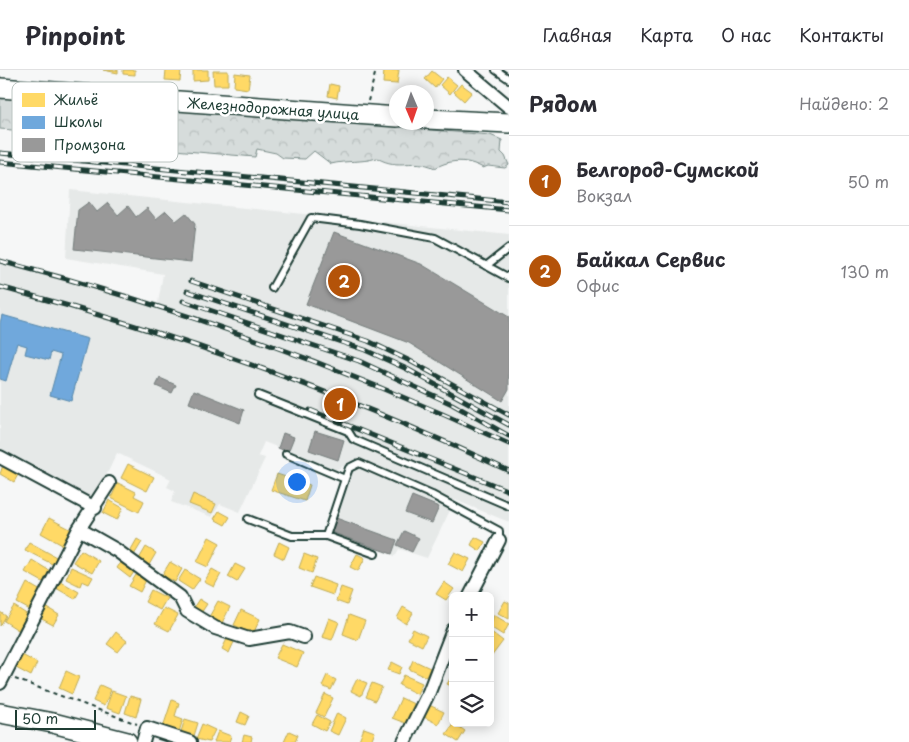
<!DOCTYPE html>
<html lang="ru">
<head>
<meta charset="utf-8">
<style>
	:root { --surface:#fff; --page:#f7f7f7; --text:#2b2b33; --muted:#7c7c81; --line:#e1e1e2; --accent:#b45309 }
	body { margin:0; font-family:"Playpen Sans",sans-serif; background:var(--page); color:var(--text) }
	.controls { position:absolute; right:15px; bottom:15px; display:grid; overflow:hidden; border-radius:8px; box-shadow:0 2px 12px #0003 }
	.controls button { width:45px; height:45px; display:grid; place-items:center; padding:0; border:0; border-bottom:1px solid var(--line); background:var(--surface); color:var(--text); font:25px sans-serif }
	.compass { position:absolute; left:389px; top:15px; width:45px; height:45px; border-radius:50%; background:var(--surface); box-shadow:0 2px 12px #0003; rotate:178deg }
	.scale { position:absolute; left:15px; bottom:12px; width:81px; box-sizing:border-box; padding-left:5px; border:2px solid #1f3d34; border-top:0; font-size:14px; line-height:18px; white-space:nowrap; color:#1f3d34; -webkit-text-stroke:4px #fff; paint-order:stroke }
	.you { position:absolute; left:296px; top:411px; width:18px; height:18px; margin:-12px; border:4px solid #fff; border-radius:50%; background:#1a73e8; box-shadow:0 0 0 8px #1a73e833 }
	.badge { display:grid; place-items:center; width:32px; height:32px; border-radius:50%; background:var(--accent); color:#fff; font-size:16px; font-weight:700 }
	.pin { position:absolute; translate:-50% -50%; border:2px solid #fff; box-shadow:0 1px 5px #0006 }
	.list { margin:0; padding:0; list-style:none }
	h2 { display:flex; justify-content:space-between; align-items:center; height:65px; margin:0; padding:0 20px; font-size:21px }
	h2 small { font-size:16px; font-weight:400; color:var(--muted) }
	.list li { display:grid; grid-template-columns:32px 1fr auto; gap:15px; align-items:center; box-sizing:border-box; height:90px; padding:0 20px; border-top:1px solid var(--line) }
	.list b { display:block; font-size:19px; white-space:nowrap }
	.list p { margin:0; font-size:16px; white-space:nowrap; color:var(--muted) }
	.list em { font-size:16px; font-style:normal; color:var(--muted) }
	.icon { flex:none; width:28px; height:28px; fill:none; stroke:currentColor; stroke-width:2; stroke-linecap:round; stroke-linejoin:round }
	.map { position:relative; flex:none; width:509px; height:672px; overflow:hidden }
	header { display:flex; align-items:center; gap:30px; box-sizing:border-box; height:70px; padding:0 25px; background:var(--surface); border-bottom:1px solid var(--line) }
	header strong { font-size:24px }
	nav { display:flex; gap:28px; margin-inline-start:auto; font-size:18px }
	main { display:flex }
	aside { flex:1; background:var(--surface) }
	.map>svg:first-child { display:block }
	.built { fill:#e6e9e8 }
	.forest { fill:url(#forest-crowns); stroke:#7a8c88 }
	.homes { fill:#ffd966; stroke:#bcaa57 }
	.schools { fill:#6fa8dc; stroke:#5788aa }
	.industry { fill:#999; stroke:#747d7b }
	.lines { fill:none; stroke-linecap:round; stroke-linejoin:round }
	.lane-casing { stroke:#1f3d34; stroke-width:10 }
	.street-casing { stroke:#1f3d34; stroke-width:16 }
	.secondary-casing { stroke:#1f3d34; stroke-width:22 }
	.path { stroke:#1f3d34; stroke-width:2; stroke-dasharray:4 4; stroke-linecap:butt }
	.lane { stroke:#fff; stroke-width:6 }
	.street { stroke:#fff; stroke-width:12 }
	.secondary { stroke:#fff; stroke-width:19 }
	.rail-casing { stroke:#1f3d34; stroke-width:5 }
	.rail { stroke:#fff; stroke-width:3; stroke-dasharray:9; stroke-linecap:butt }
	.labels { text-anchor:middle; stroke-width:5; stroke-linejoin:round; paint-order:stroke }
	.street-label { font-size:14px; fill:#1f3d34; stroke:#fff }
	.key { fill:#fff; stroke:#bcc5c2; stroke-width:1 }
	.key-label { font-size:14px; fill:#1f3d34 }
</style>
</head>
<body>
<header>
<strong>Pinpoint</strong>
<nav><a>Главная</a><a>Карта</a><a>О нас</a><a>Контакты</a></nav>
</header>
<main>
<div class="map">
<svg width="509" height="672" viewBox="0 0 509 672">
	<defs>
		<pattern id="forest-crowns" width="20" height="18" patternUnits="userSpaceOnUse" patternTransform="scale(1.25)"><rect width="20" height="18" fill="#d6dcdb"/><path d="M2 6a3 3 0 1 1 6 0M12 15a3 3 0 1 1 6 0" fill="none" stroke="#b7bebd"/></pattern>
	</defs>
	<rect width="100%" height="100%" fill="#f6f7f7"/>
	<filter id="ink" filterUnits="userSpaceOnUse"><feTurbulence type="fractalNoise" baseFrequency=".02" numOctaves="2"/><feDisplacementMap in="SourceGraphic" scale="10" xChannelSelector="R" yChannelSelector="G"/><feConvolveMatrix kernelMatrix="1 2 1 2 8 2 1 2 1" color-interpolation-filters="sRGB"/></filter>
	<g filter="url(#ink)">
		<path class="built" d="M70 120 509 165V452L455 430 427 488 399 479 395 486 329 464 352 401 362 397 451 428 354 390 336 400 264 372 258 386 265 388 240 442 220 434 212 447 171 432 175 421 167 417 171 409 117 383 95 429 0 380V189L158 233 163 204 66 188Z"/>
		<path class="forest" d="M0 26 23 28 46 36 88 38 101 32 490 65 502 70 501 82 505 86 509 95 505 98 488 96 483 98C467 89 451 89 435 98 412 87 400 101 377 88 360 93 347 90 331 94L314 81 305 89 283 88 276 83 257 79 255 87 116 75 86 66 0 59Z"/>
		<path class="homes" d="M103 0H118V3Z
			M123 0H135V5L123 4Z
			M166 0H181L180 11 165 10Z
			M193 0H208V10L193 11Z
			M384 0H399L397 14 383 13Z
			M213 1H228V15H214Z
			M432 1 442 9 435 18 425 9Z
			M235 3 250 5 248 19 234 17Z
			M447 7 457 15 450 24 440 15Z
			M330 14 339 16 337 28 328 26Z
			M461 14 472 22 464 31 454 22Z
			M4 392 20 401 14 412 0 404Z
			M128 394 154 407 147 421 121 408Z
			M277 404 310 415 305 431 271 420Z
			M118 413 136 422 134 426 144 431 139 442 111 428Z
			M193 424 216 434 212 443 189 434Z
			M109 430 123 438 117 450 103 443Z
			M219 441 230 447 225 455 214 449Z
			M49 448 72 460 64 476 41 463Z
			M209 467 220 473 208 497 197 492Z
			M475 467 485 472 480 481 471 475Z
			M137 469 142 472 134 485 129 483Z
			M29 472 58 488 54 495 25 480Z
			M279 472 289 477 284 489 274 484Z
			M146 477 156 483 149 495 139 489Z
			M81 480 99 491 92 503 73 492Z
			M455 482 470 489 463 502 448 494Z
			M304 484 317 489 312 503 299 498Z
			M357 484 365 488 358 501 350 497Z
			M123 489 136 499 130 508 117 498Z
			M32 490 50 501 43 512 25 502Z
			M170 492 182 499 175 512 162 505Z
			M235 494 245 499 237 512 228 507Z
			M71 497 93 507 89 514 82 511 80 516 66 509Z
			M212 499 221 504 214 517 204 512Z
			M185 500 200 509 192 520 178 511Z
			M136 505 146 510 140 522 129 516Z
			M314 507 336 515 333 525 310 517Z
			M60 511 79 522 75 529 56 518Z
			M444 512 454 519 446 530 436 524Z
			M27 513 41 521 32 541 17 533Z
			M341 517 352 521 347 535 336 531Z
			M151 520 167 528 160 540 145 532Z
			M199 529 207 534 201 543 193 538Z
			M218 531 230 537 222 553 209 547Z
			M505 531 509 533V549L498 543Z
			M14 536 28 545 18 560 4 551Z
			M46 537 59 545 53 555 40 548Z
			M403 537 413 543 406 554 397 548Z
			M164 538 178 545 169 561 155 554Z
			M241 540 260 549 253 564 234 555Z
			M0 542 6 546 0 556Z
			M349 545 365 551 358 570 343 564Z
			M494 545 509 554 503 565 490 557Z
			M329 548 339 552 332 570 322 567Z
			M413 559 427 566 422 576 408 569Z
			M490 561 503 571 491 587 490 586Z
			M116 562 127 571 118 582 107 574Z
			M227 569 234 572 229 583 222 579Z
			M282 574 303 583 297 597 275 588Z
			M22 585 37 593 31 606 16 598Z
			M413 590 430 598 426 607 409 599Z
			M392 592 402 597 399 604 388 600Z
			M66 601 79 607 72 624 59 618Z
			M453 604V617L447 614Z
			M327 605 336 610 331 620 322 616Z
			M404 605 422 613 417 624 399 615Z
			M357 609 367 613 361 626 351 621Z
			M372 613 382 617 375 631 366 627Z
			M100 615 111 620 104 636 93 631Z
			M112 621 126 626 120 643 106 638Z
			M325 624 333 628 324 647 316 643Z
			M130 626 141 629 136 647 125 643Z
			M401 628 414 634 405 653 392 648Z
			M172 630 179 633 175 646 183 649 178 665 162 660Z
			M429 635 444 642 438 654 424 647Z
			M241 642 249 646 245 655 237 652Z
			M337 643 346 648 338 665 329 661Z
			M317 645 330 652 325 661 312 654Z
			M185 649 198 653 193 669 180 665Z
			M454 653 465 661 458 672 446 664Z
			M202 654 215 660 209 672 196 669Z
			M364 658 375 662 371 672 359 671Z
			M218 661 231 666 229 672H214Z
			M289 661 298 665 295 672H284Z
			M244 665 252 667 251 672H242Z"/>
		<path class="schools" d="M2 245 88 269 71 331 50 325 61 285 51 282 49 290 25 284 27 276 17 273 6 311 0 309V253Z"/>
		<path class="industry" d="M89 132 97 142 108 133 118 145 128 136 136 147 147 138 156 149 166 141 176 151 186 143 195 154 191 192 74 179 78 140Z
			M334 162 421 194 509 247V319L502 331 409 273 306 234Z
			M160 308 176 315 172 323 156 316Z
			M194 320 244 340 240 353 189 333Z
			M315 361 344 370 338 390 309 380Z
			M283 363 294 367 288 382 278 378Z
			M412 426 439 437 432 453 405 443Z
			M336 448 397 470 392 484 331 462Z
			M404 461 419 468 412 482 397 475Z"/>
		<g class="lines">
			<g class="lane-casing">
				<path id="lane" d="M496 0 509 9
					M486 196 509 178
					M272 218 311 148 360 154 435 168 509 208
					M258 325 348 361 353 369 509 436
					M286 384 345 409 349 398 359 393 432 425 499 461V470
					M248 449 292 466H326L375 484
					M326 466 345 409"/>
			</g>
			<g class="street-casing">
				<path id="street" d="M465 0 509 37
					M0 387 95 438
					M79 459 116 480 180 527 187 541 215 558 249 569 290 562 304 567
					M470 526 499 470
					M0 613 79 459 109 413
					M143 672 147 658 190 672
					M404 672 429 622 453 560"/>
			</g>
			<g class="secondary-casing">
				<path id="secondary" d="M0 18 397 47
					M427 49 509 53
					M0 643 53 653 127 672"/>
			</g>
			<path class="path" d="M368 31 376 0
				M15 609 137 654"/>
			<use href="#lane" class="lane"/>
			<use href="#street" class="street"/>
			<use href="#secondary" class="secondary"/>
			<g class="rail-casing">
				<path id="rail" d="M0 83 509 132
					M0 92 509 140
					M0 191C172 235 348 299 509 374
					M191 211 368 271 410 291 509 345
					M0 217C174 263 346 324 509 401
					M187 221 365 280 407 299 509 355
					M183 231 359 291 452 334 509 366
					M310 340 509 421"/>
			</g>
			<use href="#rail" class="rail"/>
		</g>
	</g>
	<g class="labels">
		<g class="street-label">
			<text transform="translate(273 39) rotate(4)" y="5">Железнодорожная улица</text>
		</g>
	</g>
	<rect x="12" y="12" width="166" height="80" rx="8" class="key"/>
	<rect x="22" y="23" width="23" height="14" fill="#ffd966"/>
	<rect x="22" y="46" width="23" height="13" fill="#6fa8dc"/>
	<rect x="22" y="68" width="23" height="14" fill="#999"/>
	<g class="key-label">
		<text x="54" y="35">Жильё</text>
		<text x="54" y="57">Школы</text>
		<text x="54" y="80">Промзона</text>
	</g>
</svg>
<div class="controls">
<button>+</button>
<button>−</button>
<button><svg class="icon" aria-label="layers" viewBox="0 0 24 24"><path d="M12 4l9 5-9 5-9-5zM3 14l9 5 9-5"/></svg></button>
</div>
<svg class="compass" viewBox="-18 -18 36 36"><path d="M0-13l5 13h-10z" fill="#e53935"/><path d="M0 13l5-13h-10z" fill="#7c7c81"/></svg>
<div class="scale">50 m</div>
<div class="you"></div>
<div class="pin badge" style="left:340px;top:334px">1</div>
<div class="pin badge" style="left:344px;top:211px">2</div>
</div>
<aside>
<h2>Рядом<small>Найдено: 2</small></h2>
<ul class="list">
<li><span class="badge">1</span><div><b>Белгород-Сумской</b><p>Вокзал</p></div><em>50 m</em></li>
<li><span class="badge">2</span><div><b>Байкал Сервис</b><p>Офис</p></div><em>130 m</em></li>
</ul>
</aside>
</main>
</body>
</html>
